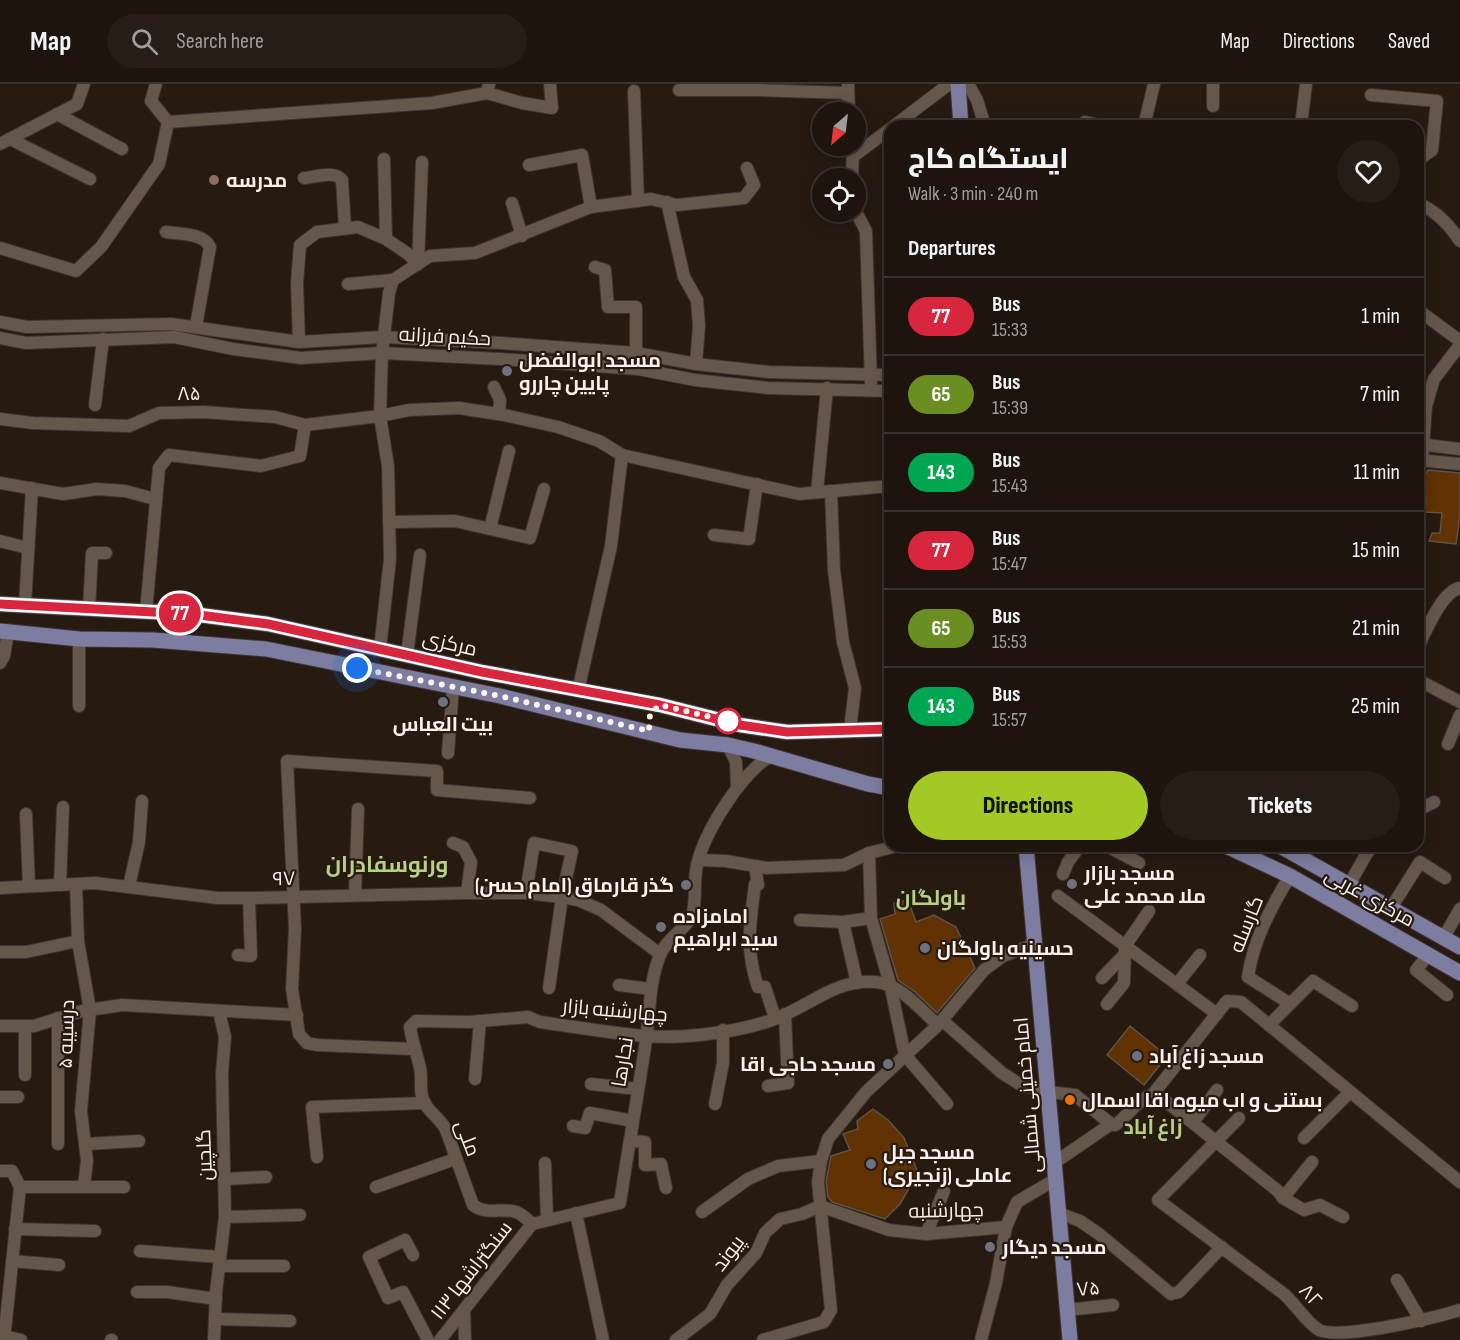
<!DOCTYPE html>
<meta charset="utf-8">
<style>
:root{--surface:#1c140d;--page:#251d16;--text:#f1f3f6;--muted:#a09e9d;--line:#3a332e;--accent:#a3c927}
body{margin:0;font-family:"Sofia Sans Condensed",Cairo,sans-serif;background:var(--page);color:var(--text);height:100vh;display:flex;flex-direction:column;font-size:22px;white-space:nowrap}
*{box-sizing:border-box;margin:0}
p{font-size:20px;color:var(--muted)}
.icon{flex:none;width:33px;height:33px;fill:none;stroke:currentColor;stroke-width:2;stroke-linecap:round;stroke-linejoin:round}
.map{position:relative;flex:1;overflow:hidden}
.side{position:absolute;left:884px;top:36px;width:540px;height:732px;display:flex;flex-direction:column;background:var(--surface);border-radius:18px;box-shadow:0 3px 15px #0003,0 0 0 2px var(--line)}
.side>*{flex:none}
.badge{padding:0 12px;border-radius:20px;font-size:21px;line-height:39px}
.needle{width:39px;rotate:208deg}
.controls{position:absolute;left:812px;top:18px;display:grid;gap:12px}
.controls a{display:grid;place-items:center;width:54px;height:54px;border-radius:50%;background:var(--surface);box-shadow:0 3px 15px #0003,0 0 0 2px var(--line);font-size:30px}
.you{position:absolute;width:30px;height:30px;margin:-15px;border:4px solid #fff;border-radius:50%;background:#1a73e8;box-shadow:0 0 0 9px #1a73e833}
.map>.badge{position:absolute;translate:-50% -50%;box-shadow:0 0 0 3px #fff}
h2{padding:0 24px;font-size:22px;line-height:54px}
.round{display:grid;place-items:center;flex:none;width:63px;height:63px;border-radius:32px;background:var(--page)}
.head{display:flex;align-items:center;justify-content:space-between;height:102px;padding:0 24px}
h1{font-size:28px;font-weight:800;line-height:45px}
.cta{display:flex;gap:12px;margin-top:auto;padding:12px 24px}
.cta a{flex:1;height:69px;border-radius:36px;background:var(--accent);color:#111;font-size:24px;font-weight:800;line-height:69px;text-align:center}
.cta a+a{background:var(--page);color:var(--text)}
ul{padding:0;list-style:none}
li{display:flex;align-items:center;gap:18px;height:78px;padding:0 24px;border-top:2px solid var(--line)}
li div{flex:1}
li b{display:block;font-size:22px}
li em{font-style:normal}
li .badge{min-width:66px;font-weight:700;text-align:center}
header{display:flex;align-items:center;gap:36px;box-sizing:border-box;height:84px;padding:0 30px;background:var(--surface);border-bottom:2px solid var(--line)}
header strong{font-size:28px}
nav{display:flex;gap:33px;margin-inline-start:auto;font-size:21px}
.search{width:420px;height:54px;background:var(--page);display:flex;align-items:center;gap:15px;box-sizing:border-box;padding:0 21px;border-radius:33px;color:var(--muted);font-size:22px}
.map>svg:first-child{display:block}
.building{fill:#603204;stroke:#605247;stroke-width:1.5}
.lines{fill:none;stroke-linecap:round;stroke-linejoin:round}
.minor-casing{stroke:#3e3430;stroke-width:14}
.major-casing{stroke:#3e3430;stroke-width:17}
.minor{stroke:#66574d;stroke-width:12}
.major{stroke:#7c7da0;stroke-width:15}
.line-casing{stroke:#fff;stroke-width:14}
.line{stroke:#d7263d;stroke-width:9}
.walk{stroke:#faf1eb;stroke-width:6;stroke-dasharray:0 10.8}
.education-dot{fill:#8d6e63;stroke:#261a11;stroke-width:2}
.worship-dot{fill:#6b7280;stroke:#261a11;stroke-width:2}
.stop-dot{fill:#fff;stroke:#d7263d;stroke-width:3}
.food-dot{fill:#e8710a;stroke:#261a11;stroke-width:2}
.labels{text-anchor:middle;stroke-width:4.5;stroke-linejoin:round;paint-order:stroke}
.poi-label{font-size:20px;font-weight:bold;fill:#faf1eb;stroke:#261a11;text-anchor:start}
.street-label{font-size:20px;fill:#faf1eb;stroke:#261a11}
.neighbourhood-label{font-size:21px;font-weight:bold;fill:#b8cf86;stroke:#261a11}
.quarter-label{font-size:22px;font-weight:bold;fill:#b8cf86;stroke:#261a11}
</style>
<header>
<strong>Map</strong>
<div class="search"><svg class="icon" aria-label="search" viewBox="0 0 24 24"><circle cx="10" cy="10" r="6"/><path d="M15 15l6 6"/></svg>Search here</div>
<nav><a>Map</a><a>Directions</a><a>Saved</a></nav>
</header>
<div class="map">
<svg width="1460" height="1256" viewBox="0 0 1460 1256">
<rect width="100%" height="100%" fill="#261a11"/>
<g class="building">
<polygon points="1428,386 1460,389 1460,431 1456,460 1429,457 1432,449 1440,449 1442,429 1425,428 1426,412 1420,410 1418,401"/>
<polygon points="908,816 916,838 934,831 956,843 975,884 937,929 915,908 898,896 880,835 895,830 894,819"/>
<polygon points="1130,942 1167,972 1144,1001 1107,971"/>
<polygon points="873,1025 888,1036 904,1054 918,1089 900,1120 885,1135 832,1118 828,1113 826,1098 831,1072 850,1066 843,1050 858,1045 857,1037"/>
</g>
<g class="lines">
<defs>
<g id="minor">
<polyline points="848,0 849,28"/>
<polyline points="968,0 977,16 985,42"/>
<polyline points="1213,0 1213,22"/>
<polyline points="679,6 758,6 848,9"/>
<polyline points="634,7 638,117"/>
<polyline points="487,9 522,19 552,24 550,0"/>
<polyline points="1371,11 1437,17 1432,66 1418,76"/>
<polyline points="57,30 122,65"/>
<polyline points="168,38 432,19 487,9 489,0"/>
<polyline points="894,42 949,0"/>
<polyline points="1082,42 1085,38 1103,42"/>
<polyline points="1144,42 1154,0"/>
<polyline points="1301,42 1306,0"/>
<polyline points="10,55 90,95"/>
<polyline points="0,60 77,20 84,0"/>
<polyline points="855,71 890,45"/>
<polyline points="384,75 386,155"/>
<polyline points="529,81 582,71 591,123"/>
<path d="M304 94C316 93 334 86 342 96L345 144"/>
<polyline points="852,94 853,62"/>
<polyline points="667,118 684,193 697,216 699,242 696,280"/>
<polyline points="512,119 522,152"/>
<path d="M1418 119C1436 127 1449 140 1460 157"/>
<polyline points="855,126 866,147 871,299"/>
<path d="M166 148C180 150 204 149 210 163L196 242"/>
<polyline points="0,164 76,187 101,163 159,80 168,38 151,17 156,0"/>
<polyline points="418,180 422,78"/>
<polyline points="595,183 605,186 608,223 636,223 636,269"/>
<polyline points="348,200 393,196"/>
<polyline points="1418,226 1460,257"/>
<polyline points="0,238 27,243 171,240 299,258 383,253 501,259 636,269 696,280 769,288 890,291"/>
<polyline points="0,254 26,259 174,253 233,265 301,274 382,269 500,275 638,285 695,296 768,304 890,307"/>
<polyline points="299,258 297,199 300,161 317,148 358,143 386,155 408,170 418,180"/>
<polyline points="494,303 500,316 499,330"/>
<polyline points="95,321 103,255"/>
<polyline points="0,335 33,339 129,342 159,329 203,328 275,333 305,341 380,332 409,326 459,324 504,331 558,343 599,357 622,371 799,410 890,402"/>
<polyline points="1418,360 1460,365"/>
<polyline points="1418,376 1460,380"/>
<polyline points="1422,377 1426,322 1434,295 1460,261"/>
<polyline points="0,399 63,410 97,405 125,407 155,415"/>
<polyline points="831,407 834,486 843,558 855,604 850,646"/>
<polyline points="817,408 827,304"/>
<polyline points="389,438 455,437 530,454 544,405"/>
<polyline points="490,445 509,367"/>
<polyline points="714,451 749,455 757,400"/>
<polyline points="0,457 28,464"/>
<polyline points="25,521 32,404"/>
<polyline points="89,526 92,469 106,469"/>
<polyline points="146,528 159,384 169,371 261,382 300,372 305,341"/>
<polyline points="79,555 79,622"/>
<path d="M1418 563C1426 547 1442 507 1460 504"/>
<polyline points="380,565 390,475 388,382 380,332 382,269 389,209 393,196 430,172 475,169 591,123 651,115 677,121 744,114 754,101 747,84"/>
<polyline points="407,571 420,471"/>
<polyline points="0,579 4,572 8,548"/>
<polyline points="1418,596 1460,618"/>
<polyline points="578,607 611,462 622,371"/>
<polyline points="1448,660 1460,631"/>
<polyline points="728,661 736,678 737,703"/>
<polyline points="448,669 453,603"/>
<polyline points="1418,726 1434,718"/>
<polyline points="26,730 29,802"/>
<polyline points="453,759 463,763 471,778 467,809"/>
<polyline points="1107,762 1139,779"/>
<polyline points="869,769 871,834 890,900 905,971 947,1020"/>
<polyline points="1302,773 1308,762"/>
<polyline points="699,776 726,777 767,784 844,781 869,769 897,762"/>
<path d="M755 782 758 801 755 800C750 840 745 865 758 903H765L775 934"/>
<polyline points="1063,790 1068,778 1080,762"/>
<polyline points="1350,799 1371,762"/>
<polyline points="76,800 78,857 90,926 81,1027 87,1077 84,1102"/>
<polyline points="60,801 63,723"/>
<polyline points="129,802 139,758 142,717"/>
<polyline points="0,804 95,799 218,814 249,814 467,809 526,809 562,813 578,816 601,826 660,870"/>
<polyline points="526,809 534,759 572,767 562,813 549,904"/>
<polyline points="355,811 358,725"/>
<polyline points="1058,812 1217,930"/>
<polyline points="1391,824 1420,778 1445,794"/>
<polyline points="800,836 843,838 871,834"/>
<polyline points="843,838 857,899"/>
<polyline points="1444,853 1460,825"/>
<polyline points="0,868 26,868 78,857"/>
<polyline points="1429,870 1416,886 1447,911"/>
<polyline points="238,871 251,872 249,814"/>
<polyline points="1102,894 1124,871"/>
<polyline points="1177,900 1200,871"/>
<polyline points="619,901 651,905"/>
<path d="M1289 919 1248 893C1253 857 1271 823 1290 792"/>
<polyline points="1107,920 1124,899 1125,862 1149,827"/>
<path d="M943 937 1002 989 1021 1001 1048 1008 1075 1011 1111 1040 1115 1041C1128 1033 1142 1008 1158 1011L1278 1107 1283 1114 1312 1078"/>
<polyline points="1269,941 1313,897 1352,922"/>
<polyline points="0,942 34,942 82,927 122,921 297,931"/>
<polyline points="413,965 317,961 307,959 299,950 292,905 295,845 287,677 437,687 437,706 530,714"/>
<polyline points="25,991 25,942"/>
<polyline points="475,995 480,937"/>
<polyline points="591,1000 638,1005"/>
<polyline points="768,1002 788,999 785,930"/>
<polyline points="1153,1010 1227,917 1241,918 1460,1098"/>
<polyline points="0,1013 18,1013"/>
<polyline points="715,1020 723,979 723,946"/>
<path d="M1239 1034 1158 1116 1284 1210C1296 1221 1307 1239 1319 1246 1341 1256 1434 1234 1460 1226"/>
<polyline points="1193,1038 1217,1006"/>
<polyline points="573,1042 585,1044 590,1029 633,1037"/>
<polyline points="1304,1054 1350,1008"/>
<polyline points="630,1057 645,1058 645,1081 661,1080 666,1104"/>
<polyline points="58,1060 58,934"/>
<polyline points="85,1060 139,1057"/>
<polyline points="317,1073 312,1023 425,1019"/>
<polyline points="545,1079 547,1136"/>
<polyline points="1054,1079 1111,1040"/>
<polyline points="0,1087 12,1087 20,1103 4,1256"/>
<polyline points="224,1095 266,1093"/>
<polyline points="20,1103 124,1103"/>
<polyline points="376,1103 455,1075"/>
<polyline points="1283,1114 1304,1126 1320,1121 1343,1133"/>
<polyline points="702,1128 748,1095 778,1082 821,1077"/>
<polyline points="576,1129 603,1256"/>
<polyline points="1059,1129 1080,1137 1099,1150 1171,1210 1179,1208 1222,1163"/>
<polyline points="225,1133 300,1131"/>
<path d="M532 1140C527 1135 522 1130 516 1128 501 1123 487 1132 473 1121L446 1046C441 1035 431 1030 425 1020 418 1009 423 996 420 984 417 970 412 957 410 943L416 937 469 938 528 933 540 938C575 943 610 949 644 952 681 955 731 949 766 938 805 927 833 894 876 898 900 900 921 926 938 941"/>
<path d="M532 1140 620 1119C628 1065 638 1011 646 956 650 928 649 898 660 871 667 853 689 844 693 828 696 815 694 801 696 787 701 752 741 689 772 671"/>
<polyline points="15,1145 95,1147"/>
<polyline points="926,1150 944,1107"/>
<polyline points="140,1167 220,1173"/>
<polyline points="413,1171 405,1156 369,1173 388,1214 403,1208 428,1256"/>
<polyline points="12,1177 59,1181"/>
<polyline points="219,1182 284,1182"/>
<polyline points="1397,1196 1421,1237"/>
<polyline points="137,1208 167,1208 216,1215"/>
<polyline points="1067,1226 1113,1221"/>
<polyline points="464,1227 465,1256"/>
<polyline points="215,1235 290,1237"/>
<polyline points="0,1251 21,1256"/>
<polyline points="111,1256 112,1256"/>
<polyline points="214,1256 216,1208 225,1133 222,989 225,953 219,927"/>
<polyline points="440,1256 532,1140"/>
<polyline points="676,1256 710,1230 727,1201 756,1169 765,1149 780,1135 802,1130 820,1122 889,1146 926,1150 1006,1143"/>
<polyline points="763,1256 824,1238 831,1226 818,1098 821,1077 828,1055 866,1008 938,941 984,886 1003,872 1035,860"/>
<polyline points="981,1256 996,1199 1006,1143 1017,1118 1056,1095"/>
</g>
<g id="major">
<polyline points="958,0 961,42"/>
<polyline points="0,520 192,530 268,540 482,588 660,621 740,641 787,648 890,645"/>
<polyline points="0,547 79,555 153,556 266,565 500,612 680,656 728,661 754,667 868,700 890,704"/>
<polyline points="1026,762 1070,1256"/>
<polyline points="1226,762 1290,792 1460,889"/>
<polyline points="1280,762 1460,863"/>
</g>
</defs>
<use href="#minor" class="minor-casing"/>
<use href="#major" class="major-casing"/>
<use href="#minor" class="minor"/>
<use href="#major" class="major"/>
</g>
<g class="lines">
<defs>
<polyline id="line" points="0,520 192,530 268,540 482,588 660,621 740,641 787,648 890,645"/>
</defs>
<use href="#line" class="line-casing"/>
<use href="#line" class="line"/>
<polyline class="walk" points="357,584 500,612 649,647 650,630 660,621 728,637"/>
</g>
<circle class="education-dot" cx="214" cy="96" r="6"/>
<g class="worship-dot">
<circle cx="507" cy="287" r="6"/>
<circle cx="443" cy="618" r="6"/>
<circle cx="1072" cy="800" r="6"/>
<circle cx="686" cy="801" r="6"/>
<circle cx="661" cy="843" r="6"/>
<circle cx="925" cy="864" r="6"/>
<circle cx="1137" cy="972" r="6"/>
<circle cx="888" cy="980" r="6"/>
<circle cx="871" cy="1080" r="6"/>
<circle cx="990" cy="1163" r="6"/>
</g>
<circle class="stop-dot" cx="728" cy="637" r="12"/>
<circle class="food-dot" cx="1070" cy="1016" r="6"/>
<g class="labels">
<g class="poi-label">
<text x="226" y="103">مدرسه</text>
<text x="519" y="283">مسجد ابوالفضل<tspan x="519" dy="23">پایین چاررو</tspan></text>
<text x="443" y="647" text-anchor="middle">بیت العباس</text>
<text x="1084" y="796">مسجد بازار<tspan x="1084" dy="23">ملا محمد علی</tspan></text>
<text x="674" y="808" text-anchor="end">(گذر قارماق (امام حسن</text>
<text x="673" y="839">امامزاده<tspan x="673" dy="23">سید ابراهیم</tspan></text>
<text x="937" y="871">حسینیه باولگان</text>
<text x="1149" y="979">مسجد زاغ آباد</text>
<text x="876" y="987" text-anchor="end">مسجد حاجی اقا</text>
<text x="1082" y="1023">بستنی و اب میوه اقا اسمال</text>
<text x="883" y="1075">مسجد جبل<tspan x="883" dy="23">عاملی (زنجیری)</tspan></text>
<text x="1002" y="1170">مسجد دیگار</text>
</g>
<g class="street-label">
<text transform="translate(445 252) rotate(3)" y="7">حکیم فرزانه</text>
<text x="189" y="316">۸۵</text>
<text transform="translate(450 559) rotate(13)" y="7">مرکزی</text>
<text transform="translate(284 794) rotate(-1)" y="7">۹۷</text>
<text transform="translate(1370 813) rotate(29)" y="7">مرکزی غربی</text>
<text transform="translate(1246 840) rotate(-68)" y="7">گارسله</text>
<text transform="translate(615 926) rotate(5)" y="7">چهارشنبه بازار</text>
<text transform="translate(66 950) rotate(-88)" y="7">درسیبه ۵</text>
<text transform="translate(622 978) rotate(-81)" y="7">نجارها</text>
<text transform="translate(1027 1011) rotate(-95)" y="7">امام خمینی شمالی</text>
<text transform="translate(468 1054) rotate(69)" y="7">ملی</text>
<text transform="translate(204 1071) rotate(-92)" y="7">گلچین</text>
<text transform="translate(946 1126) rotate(-1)" y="7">چهارشنبه</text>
<text transform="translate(728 1169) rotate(-53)" y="7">پیوند</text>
<text transform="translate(471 1186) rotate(-52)" y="7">سنگتراشها ۱۱۳</text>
<text transform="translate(1088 1204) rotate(-5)" y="7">۷۵</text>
<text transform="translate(1311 1211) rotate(47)" y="7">۸۲</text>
</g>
<g class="neighbourhood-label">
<text x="931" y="821">باولگان</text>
<text x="1153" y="1050">زاغ آباد</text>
</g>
<g class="quarter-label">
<text x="387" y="788">ورنوسفادران</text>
</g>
</g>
</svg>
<div class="controls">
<a><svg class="needle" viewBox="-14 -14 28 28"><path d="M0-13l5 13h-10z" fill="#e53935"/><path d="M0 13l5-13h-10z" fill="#a09e9d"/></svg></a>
<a><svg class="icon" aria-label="locate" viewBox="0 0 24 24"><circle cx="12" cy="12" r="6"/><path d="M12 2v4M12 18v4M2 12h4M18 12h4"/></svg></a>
</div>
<div class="you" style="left:357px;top:584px"></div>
<b class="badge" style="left:180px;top:529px;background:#d7263d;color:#fff">77</b>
<section class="side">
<div class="head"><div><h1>ایستگاه کاج</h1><p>Walk · 3 min · 240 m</p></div><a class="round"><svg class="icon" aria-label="heart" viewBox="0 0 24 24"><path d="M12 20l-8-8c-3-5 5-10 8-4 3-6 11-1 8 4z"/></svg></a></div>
<h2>Departures</h2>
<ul>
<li><span class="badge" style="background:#d7263d;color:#fff">77</span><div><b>Bus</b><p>15:33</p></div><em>1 min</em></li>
<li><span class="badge" style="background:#6b8e23;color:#fff">65</span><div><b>Bus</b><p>15:39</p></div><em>7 min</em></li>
<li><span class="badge" style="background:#00a651;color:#fff">143</span><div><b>Bus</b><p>15:43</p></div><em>11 min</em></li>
<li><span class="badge" style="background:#d7263d;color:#fff">77</span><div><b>Bus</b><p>15:47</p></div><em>15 min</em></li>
<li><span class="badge" style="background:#6b8e23;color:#fff">65</span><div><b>Bus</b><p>15:53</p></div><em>21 min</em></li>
<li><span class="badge" style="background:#00a651;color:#fff">143</span><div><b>Bus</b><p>15:57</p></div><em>25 min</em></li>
</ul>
<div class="cta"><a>Directions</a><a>Tickets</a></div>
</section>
</div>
